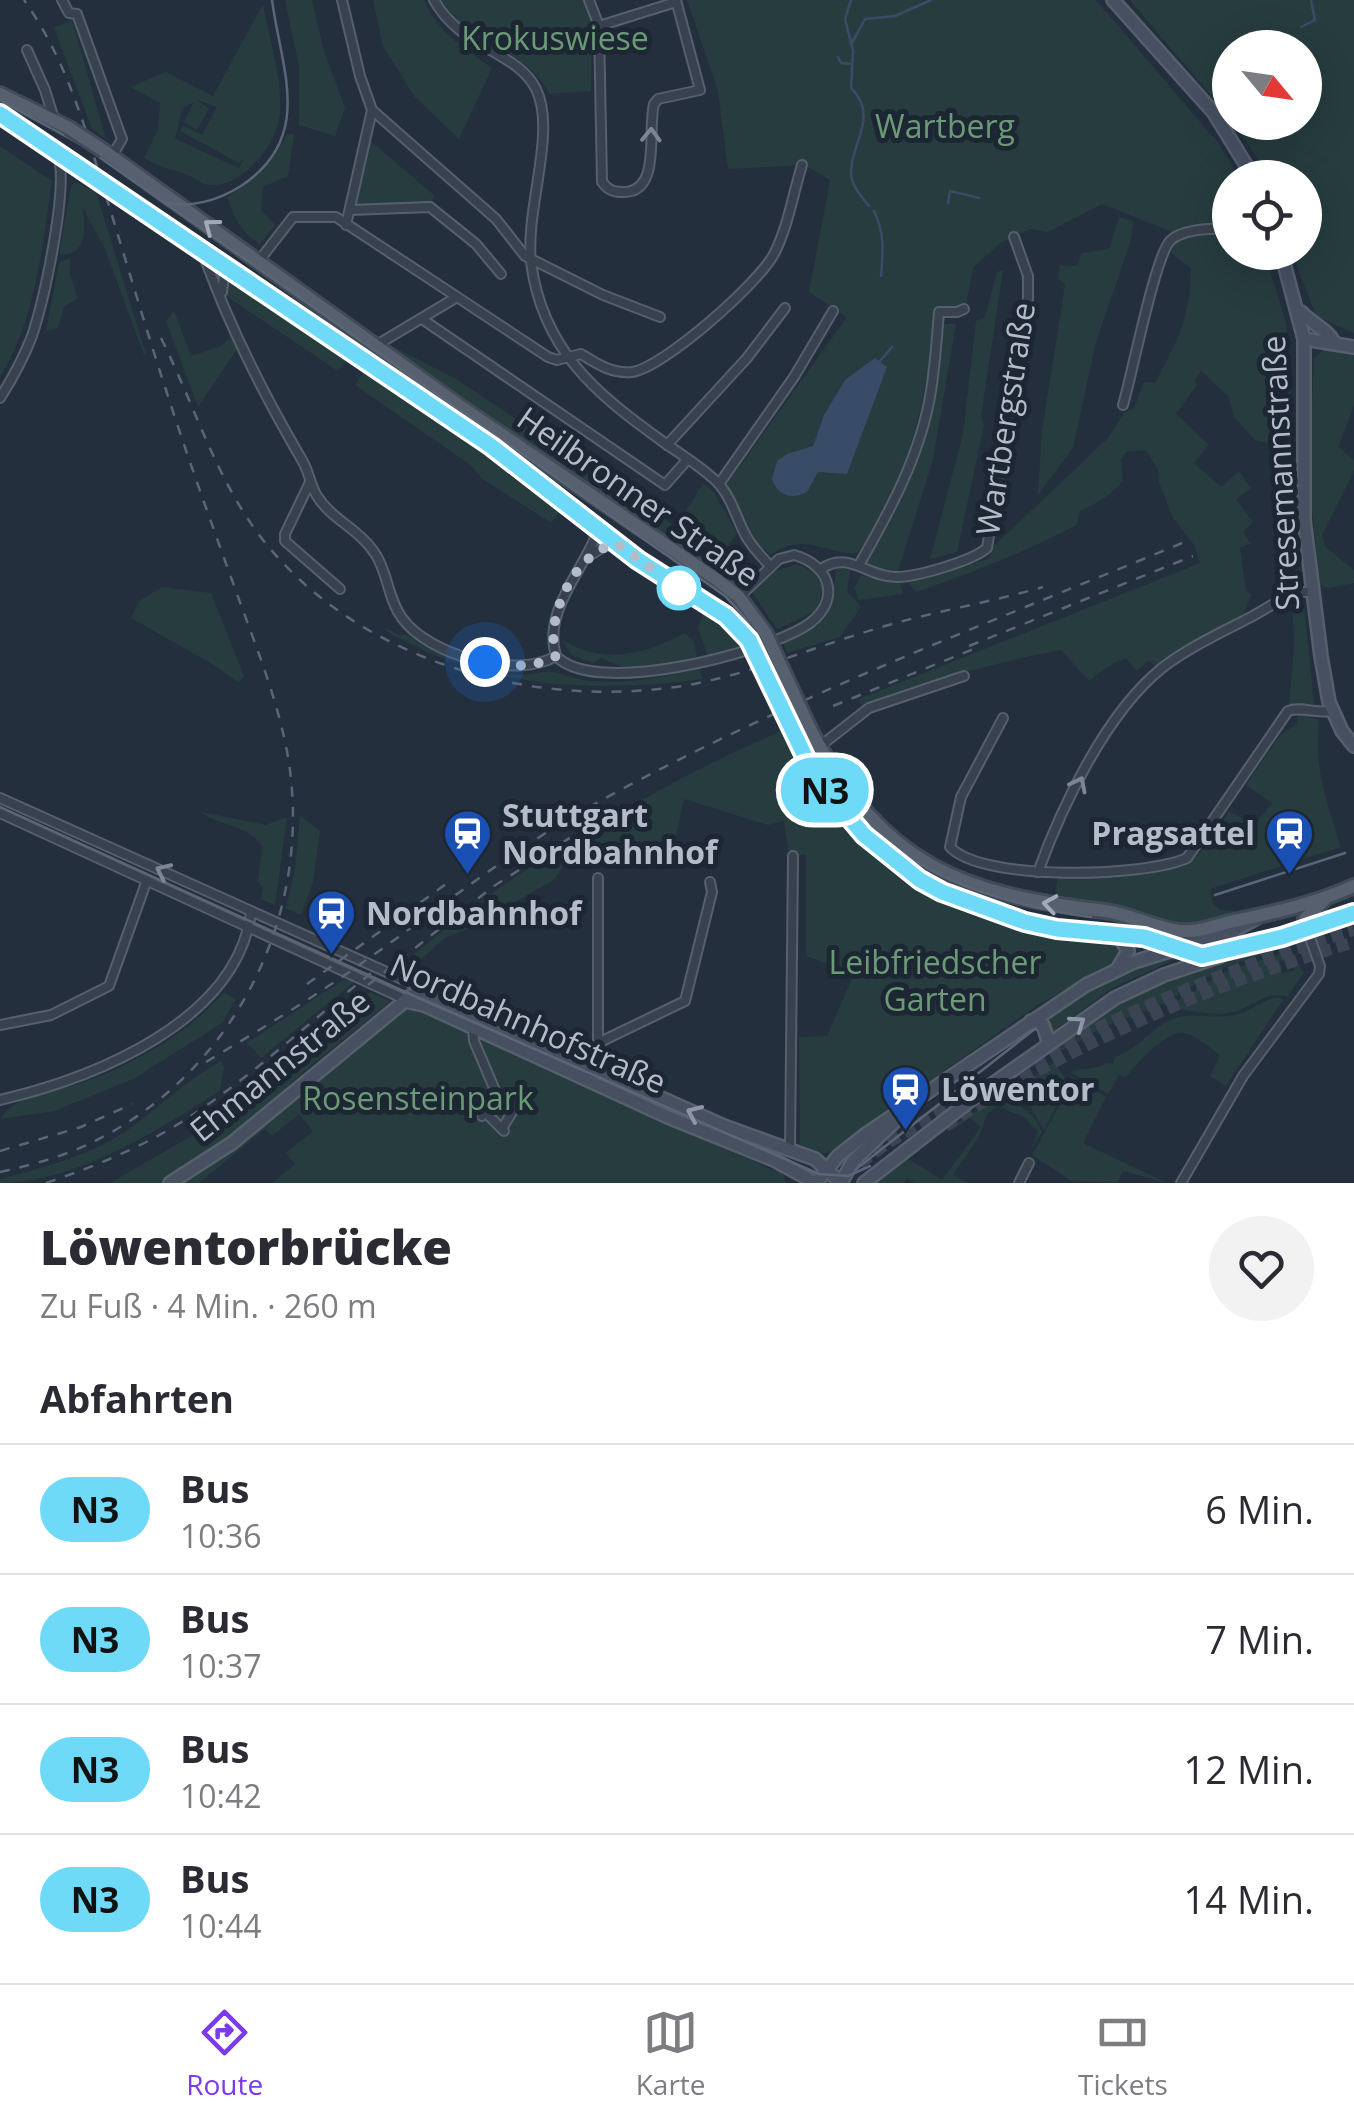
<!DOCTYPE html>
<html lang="de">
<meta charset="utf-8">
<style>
:root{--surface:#fff;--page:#f2f2f3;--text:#2b2b33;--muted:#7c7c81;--line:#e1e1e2;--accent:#7c3aed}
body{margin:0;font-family:"Open Sans",sans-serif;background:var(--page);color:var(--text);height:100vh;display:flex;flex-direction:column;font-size:38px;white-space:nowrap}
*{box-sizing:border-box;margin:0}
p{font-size:32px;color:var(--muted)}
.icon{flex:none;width:55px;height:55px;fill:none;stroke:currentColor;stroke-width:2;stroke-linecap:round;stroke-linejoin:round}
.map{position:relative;height:1183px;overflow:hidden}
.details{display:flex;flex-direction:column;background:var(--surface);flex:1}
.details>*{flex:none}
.badge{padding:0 20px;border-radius:32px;font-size:35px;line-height:65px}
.needle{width:65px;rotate:119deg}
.buttons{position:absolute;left:1212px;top:30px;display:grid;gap:20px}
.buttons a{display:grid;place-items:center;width:110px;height:110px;border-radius:50%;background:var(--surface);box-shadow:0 10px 40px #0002;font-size:50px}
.you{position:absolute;width:50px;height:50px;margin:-25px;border:8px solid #fff;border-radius:50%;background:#1a73e8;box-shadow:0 0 0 15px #1a73e833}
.map>.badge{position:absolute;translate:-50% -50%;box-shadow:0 0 0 5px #fff}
h2{padding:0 40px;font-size:38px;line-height:90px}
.round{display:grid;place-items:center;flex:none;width:105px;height:105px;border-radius:52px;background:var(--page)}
.head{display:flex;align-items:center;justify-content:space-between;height:170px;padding:0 40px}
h1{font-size:48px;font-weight:800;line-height:75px}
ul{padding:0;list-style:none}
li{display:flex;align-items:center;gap:30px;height:130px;padding:0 40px;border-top:2px solid var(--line)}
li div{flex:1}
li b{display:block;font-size:38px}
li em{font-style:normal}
li .badge{min-width:110px;font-weight:700;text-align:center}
.tab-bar{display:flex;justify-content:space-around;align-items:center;height:140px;border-top:2px solid var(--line);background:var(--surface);font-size:28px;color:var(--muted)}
.tab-bar a{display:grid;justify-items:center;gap:5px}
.tab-bar .active{color:var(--accent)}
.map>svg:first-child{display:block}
.green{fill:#263c3f;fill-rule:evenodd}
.water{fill:#394c67}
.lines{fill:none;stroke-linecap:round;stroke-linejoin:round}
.stream{stroke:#394c67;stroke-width:2.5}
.primary-tunnel{stroke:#3a4453;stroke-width:12;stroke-dasharray:12 6;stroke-linecap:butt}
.street-casing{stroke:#565f6c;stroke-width:12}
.secondary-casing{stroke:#565f6c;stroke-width:16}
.primary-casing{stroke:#414a57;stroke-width:18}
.street{stroke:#38414e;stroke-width:8}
.secondary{stroke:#465061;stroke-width:11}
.primary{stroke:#56606e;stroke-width:12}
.tram{stroke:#5a6575;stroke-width:2.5}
.rail{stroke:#5a6575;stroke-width:2.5;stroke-dasharray:10 10;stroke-linecap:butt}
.primary-bridge-casing{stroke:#414a57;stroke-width:18;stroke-linecap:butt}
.primary-bridge{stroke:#56606e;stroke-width:12}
.oneway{stroke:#7c8592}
.oneway2{stroke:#a1aab7}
.oneway3{stroke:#8e96a5}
.line-casing{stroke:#fff;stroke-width:22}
.line{stroke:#6fdaf8;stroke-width:15}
.walk{stroke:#b4bcc9;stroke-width:10;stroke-dasharray:0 18}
.stop-dot{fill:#fff;stroke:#6fdaf8;stroke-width:5}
.labels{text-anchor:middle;stroke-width:10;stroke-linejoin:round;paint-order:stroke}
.park-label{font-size:32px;fill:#6b9a76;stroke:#1d2633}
.street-label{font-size:32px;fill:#b4bcc9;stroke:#1d2633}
.poi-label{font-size:32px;font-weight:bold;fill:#b4bcc9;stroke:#1d2633;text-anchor:start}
</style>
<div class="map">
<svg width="1354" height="1183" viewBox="0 0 1354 1183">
<rect width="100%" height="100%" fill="#242f3e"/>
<g class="green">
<polygon points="285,0 312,0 324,51 345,108 335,136 299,125 299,66"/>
<path d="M373 0H424C437 32 465 49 492 68L459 139 414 96 383 46Z"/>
<path d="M441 0H585L592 26 591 91 549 94C532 60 504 54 475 34 461 25 451 13 441 0Z"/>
<path d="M687 0H1095L1108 14 1220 145 1238 177 1230 178V252L1265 253 1286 323 1291 390 1290 448 1255 440 1234 417 1229 397 1201 371 1194 381 1197 385 1176 414 1209 445 1194 463 1221 487 1239 471 1251 488 1236 499 1253 522 1243 532 1251 544 1240 547 1246 591 1252 594 1241 617 1155 666 1149 660 1137 671 1126 658 1112 664 1089 681 1061 650C992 663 928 681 862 707L859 699 1200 563 1195 546 1173 518 1159 482 1158 470 1146 450 1126 452 1121 459 1123 481C1111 495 1096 504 1080 511L1077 525C1025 552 972 573 916 592L908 583 900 585 903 594 859 600 854 588 861 575C910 591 943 573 990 558L993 547 1108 438 1124 413 1134 408 1144 382 1155 383C1178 340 1190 318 1191 269L1171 253 1175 241 1183 236 1219 232 1177 234 1102 204 1048 232 1031 229 1000 243 973 268 966 305 938 308C928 379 917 445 885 511 877 526 870 547 854 554 818 550 803 533 770 555L753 537 727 484 847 317 809 292 830 180 804 165 728 169 718 91Z"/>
<polygon points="1130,0 1354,0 1354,333 1316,316 1292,253 1305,252 1305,178 1267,177 1262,164 1233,123 1305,122 1305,48 1230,48 1230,118"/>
<path d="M263 4C269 38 282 77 280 113 278 144 242 188 209 185 200 184 196 178 188 175 172 169 159 167 144 158L158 130 160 103 130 87 166 72 213 96ZM197 100 217 107 202 135 183 125 180 131 239 163 244 158 239 168 175 139 182 109 194 102 184 122 197 130 209 109Z"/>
<polygon points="72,20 106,139 92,129 54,28"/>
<path d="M287 134H294L288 176 263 187 261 210 275 225 260 244C240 232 235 218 227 197 255 180 273 163 287 134Z"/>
<polygon points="369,140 435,196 430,203 353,207"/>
<path d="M0 146 52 181C42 247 36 319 0 377Z"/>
<path d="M75 182 96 192 146 354 144 355 105 249 83 208C85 226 88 258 59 254L71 186Z"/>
<polygon points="1119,217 1134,222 1130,243 1096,342 1073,448 1038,495 1042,431 1065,285 1058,279 1060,265 1076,266 1082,253 1109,249"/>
<polygon points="70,258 70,275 78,298 64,307 58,328 46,331 59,263"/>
<polygon points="1003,270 981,416 984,425 957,552 930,559 963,434 976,321 985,317 997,272"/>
<polygon points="236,277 350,354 338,371 226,296 225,279"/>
<polygon points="174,311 191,356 219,347 232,337 237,349 198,407 166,321"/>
<path d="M943 324H956L933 460 898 571 876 569 866 562C916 491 932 408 943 324Z"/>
<polygon points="386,343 456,379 676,527 703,483 713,491 737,533 711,570 382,347"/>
<polygon points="1325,348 1354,352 1354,406 1338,447 1354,460 1354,471 1322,535 1325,547 1354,570 1354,583 1330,588 1320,585 1309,480 1314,359"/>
<polygon points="368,366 516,468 564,507 551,523 483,479 469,464 355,385"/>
<polygon points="797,564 820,575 823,590 816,611 777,629 752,592 767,574"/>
<path d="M836 567 850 570 847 591 861 607 840 637 787 653 781 640C831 624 831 618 836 567Z"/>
<polygon points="162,587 211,593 244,676 239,683 214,665 131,618 139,601"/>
<polygon points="1303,594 1314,704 1289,706 1294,645 1292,597"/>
<polygon points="705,608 722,619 741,645 708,656 698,629"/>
<path d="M387 628 400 636 406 634C434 657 486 675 522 675 532 675 543 671 553 672 566 675 578 680 591 681 627 684 665 677 700 669L702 679C592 694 484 688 386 631Z"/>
<path d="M685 633 694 641 697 659 660 666 622 667 601 658 593 663 571 655 562 640C604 665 644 655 685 633Z"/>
<path d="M1298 713 1319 720C1314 770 1326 800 1341 847L1210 889 1213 904 1220 910 1236 911 1272 903 1273 905 1203 926 1173 925 1131 911 1054 901 1058 877 1178 868C1203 857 1215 833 1229 811L1255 825 1272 803 1246 785 1281 734 1298 723Z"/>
<path d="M781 731C854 871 962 928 1117 942L1124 953 1117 962 1039 1004 828 1153 818 1154 800 1144 799 1037 827 1036 854 974 806 956V855L789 854 784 821 768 825 684 799 675 840 668 843H600L580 848 566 861 554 880 465 930 446 937 409 970 403 973 395 969C429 943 463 914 498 889 587 827 683 774 781 731Z"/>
<path d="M201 812 266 825 287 817 275 905 261 899 263 888 258 882 262 846C248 824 220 827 201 812Z"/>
<polygon points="300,816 320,831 313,882 301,915 286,908 295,869"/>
<polygon points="1285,944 1284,948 1227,966 1159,1006 1104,1027 1059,1052 1055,1045 1117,1003 1165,980"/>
<path d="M1290 950 1292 958 1280 961 1282 973 1295 970V962L1304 973 1287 997C1264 989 1254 1008 1233 1012 1214 1017 1186 1010 1167 1007L1225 972Z"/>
<path d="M1174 954 1178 958 1112 988 1052 1032 1042 1019C1085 992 1126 970 1174 954Z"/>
<polygon points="345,979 354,982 261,1058 247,1043"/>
<path d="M224 992 236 999 222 1023 135 1078 55 1111 0 1119C15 1095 49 1093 75 1085 94 1079 114 1071 132 1061 166 1044 199 1022 224 992Z"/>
<polygon points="370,992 391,1001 308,1068 216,1150 160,1183 110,1183 210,1125"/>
<path d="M1278 997 1283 1000 1226 1086 1210 1076 1220 1055C1210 1048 1196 1035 1184 1033 1167 1030 1135 1065 1126 1077L1119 1075 1108 1094 1070 1072C1083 1066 1095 1071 1106 1063L1113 1064 1115 1057C1142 1047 1151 1027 1173 1019 1193 1011 1214 1020 1235 1015 1250 1012 1262 1000 1278 997Z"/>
<polygon points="404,1001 773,1170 782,1171 786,1183 272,1183 295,1164 286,1153 313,1131 299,1114 272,1136 265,1129 199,1183 170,1183 195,1170"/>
<path d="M221 1061 224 1068 220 1090C160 1130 74 1183 0 1183V1179C42 1168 89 1156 126 1131 159 1108 186 1080 221 1061Z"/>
<polygon points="1054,1062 1065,1078 1061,1096 1044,1130 1031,1108 1011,1099 1010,1093"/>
<polygon points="1071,1076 1106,1097 1083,1143 1167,1183 1123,1171 1117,1183 1072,1181 1032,1155 1062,1101"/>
<path d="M998 1099C1019 1101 1033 1112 1042 1132L1031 1150 1038 1131 1024 1117 998 1106 987 1114 979 1137 953 1175 969 1183H914L907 1178 904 1183H877L907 1158 942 1180 981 1127 970 1118 951 1131 949 1127Z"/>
</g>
<path class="water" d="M875 358 887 367 847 474 818 472 807 492C791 500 778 496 772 479L777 461 787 454 813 446 824 415 845 380Z"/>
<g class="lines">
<g class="stream">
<path d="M851 0 845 19 853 51 851 88C879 115 852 142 851 171 850 184 861 196 869 206"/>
<polyline points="1301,27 1315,20 1311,0"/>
<polyline points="852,43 865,19 895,16 931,0"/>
<polyline points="838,57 841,63 851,64"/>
<polyline points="948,203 950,191 979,198"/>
<path d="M874 211C885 234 883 251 881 276"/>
<polyline points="880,361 892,347"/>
</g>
<g class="primary-tunnel">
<path d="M1032 1060C1137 1007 1242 964 1354 930"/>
<path d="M945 1126C1072 1043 1209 986 1354 942"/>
<polyline points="845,1174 889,1142 988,1083"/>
</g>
<defs>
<g id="street">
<polyline points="62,0 69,13 77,14 122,139 112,156"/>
<polyline points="342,0 360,76 372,110 346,225"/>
<path d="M434 0C460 48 517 51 536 89 557 131 525 209 531 262 542 349 596 394 662 441 680 454 702 467 717 482 731 496 737 520 746 536 752 547 762 557 770 566"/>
<path d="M589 0 599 26 602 182C608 190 613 192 623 192 662 193 647 129 654 104L658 99 700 90 676 0"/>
<polyline points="599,26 676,2"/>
<polyline points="27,50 45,90 54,119"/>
<polyline points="372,110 496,219 525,256 603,295 660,317"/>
<polyline points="350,210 430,207 476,244 501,274"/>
<path d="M203 253C228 324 264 395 302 460 309 471 310 485 317 496 332 520 361 530 376 555 388 574 388 599 402 618 428 655 517 680 556 656"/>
<path d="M258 262 293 217H336L548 357 557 360 581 354C597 364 612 374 632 372 663 368 759 283 774 254 788 227 793 194 802 165"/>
<polyline points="222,292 224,277 236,272"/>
<polyline points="422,319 665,485 687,460"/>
<polyline points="375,346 457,297"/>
<path d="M0 398C12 379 24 357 32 336 44 300 69 187 58 154"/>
<path d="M1123 405C1132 375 1155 257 1170 241 1182 228 1214 229 1230 228"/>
<polyline points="667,445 747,358 785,308"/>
<polyline points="310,482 285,534 285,541 340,589"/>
<polyline points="719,484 794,377 833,311"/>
<path d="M593 528 595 538C580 574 543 613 556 656 595 697 759 654 804 627 841 605 834 566 794 555L779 559 739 597"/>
<polyline points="589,556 605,546 617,544"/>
<path d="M859 565C890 511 921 454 931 391 935 365 937 338 939 312H957L964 309"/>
<path d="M821 569C849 550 867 577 896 577 917 577 972 561 987 548L1028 298V276L1014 237"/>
<path d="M1003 718 961 797 950 847C983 882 1145 877 1187 858L1288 711C1301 706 1317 714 1332 711"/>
<polyline points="819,747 869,708 964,676"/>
<polyline points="0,798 422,988"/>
<polyline points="0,813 400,997 404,1001"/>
<path d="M1038 872C1062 806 1106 713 1162 668 1188 648 1220 633 1249 618 1269 608 1290 590 1312 592"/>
<polyline points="598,878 598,1043"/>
<polyline points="0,1025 51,1015 109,986 147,880"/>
<polyline points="473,1027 474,1041 497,1095 521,1106"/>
<polyline points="591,1082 588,1066 598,1043 685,1001 712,892 710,882"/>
<path d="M0 1100C94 1078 236 1022 251 913"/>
<polyline points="486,1113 504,1131"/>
<polyline points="482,1116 497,1095"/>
<polyline points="503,1127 517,1104"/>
<polyline points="790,1149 793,856"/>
<polyline points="1019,1183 1029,1163"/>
<polyline points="1181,1183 1243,1076 1319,974 1320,966 1307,929"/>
</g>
<g id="secondary">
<polyline points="1113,0 1214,113 1254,178"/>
<polyline points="1281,252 1304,339 1304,520 1321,656 1329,702 1342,731 1354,746"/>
<path d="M1301 312C1311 323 1328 330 1334 342"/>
<polyline points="1304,339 1354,347"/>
<polyline points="1118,934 1128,951 1118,968"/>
<polyline points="404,1001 424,1005 668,1117 774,1160 816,1183"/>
<polyline points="1031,1021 1043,1025 1049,1044"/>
<polyline points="170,1183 232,1143 412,995 422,991 724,1126 815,1159 841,1183"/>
<polyline points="816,1183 838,1156 866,1134 1086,985 1134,962 1233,931 1257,918"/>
<polyline points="841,1183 853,1161 905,1112"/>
<polyline points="864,1183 984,1090 1115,998 1164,975 1221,956"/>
</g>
<g id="primary">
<polyline points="0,94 69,128"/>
<polyline points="0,114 79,165"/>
<polyline points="104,151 464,409 716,579 739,597 766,634"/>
<polyline points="113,188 516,463 631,556 725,616 749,640"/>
<path d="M811 731C884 865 959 894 1105 911 1131 914 1153 928 1179 931 1197 933 1213 926 1230 922 1272 913 1315 904 1354 886"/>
<path d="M795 739C846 843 943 910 1057 929 1083 933 1109 931 1134 935 1157 938 1177 953 1199 955 1226 958 1329 926 1354 913"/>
<polyline points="1307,929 1305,919 1324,900"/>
</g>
</defs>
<use href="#street" class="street-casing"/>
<use href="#secondary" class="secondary-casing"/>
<use href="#primary" class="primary-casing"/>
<use href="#street" class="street"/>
<use href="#secondary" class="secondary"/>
<use href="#primary" class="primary"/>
<g class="tram">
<path d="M0 100 85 147 725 596C768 638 778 683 804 734 866 856 960 899 1091 917"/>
<path d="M166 203C192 208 219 200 241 186 315 137 281 69 272 0"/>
<polyline points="0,807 423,1000 819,1174 848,1176 870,1166"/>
<polyline points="1215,895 1345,853"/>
<polyline points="855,1170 1036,1028"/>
</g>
<g class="rail">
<path d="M161 338C195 406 216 480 263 540 362 665 542 712 694 684 755 672 815 647 875 629 930 612 988 603 1043 587"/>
<polyline points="969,646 1193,556"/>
<polyline points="833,706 981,646"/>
<polyline points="307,984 453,879"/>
<polyline points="368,985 494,886 620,806"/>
<path d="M206 1062C263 1028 319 994 372 956 442 906 510 852 584 810 776 702 985 625 1187 541"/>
<polyline points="0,1151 81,1127 132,1104"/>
<path d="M0 1172C27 1166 54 1159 80 1148 230 1082 315 918 288 757 279 705 259 654 241 605 215 533 189 462 166 390 143 320 123 250 101 180 82 116 63 55 24 0"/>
<path d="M46 1183C93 1167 138 1149 180 1123 250 1079 310 1021 375 970"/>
</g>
<defs>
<g id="primary-bridge">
<polyline points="69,128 104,151"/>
<polyline points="79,165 113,188"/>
<polyline points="766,634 811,731"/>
<polyline points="749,640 795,739"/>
</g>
</defs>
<use href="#primary-bridge" class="primary-bridge-casing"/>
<use href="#primary-bridge" class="primary-bridge"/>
</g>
<defs><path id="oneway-chevron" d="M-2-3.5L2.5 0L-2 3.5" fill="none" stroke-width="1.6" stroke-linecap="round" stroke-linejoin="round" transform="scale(2.5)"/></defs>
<g class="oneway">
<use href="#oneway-chevron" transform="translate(651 135) rotate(-88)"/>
<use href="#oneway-chevron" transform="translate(1079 784) rotate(-63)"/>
<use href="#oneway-chevron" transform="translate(163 871) rotate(-155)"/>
</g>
<g class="oneway2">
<use href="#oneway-chevron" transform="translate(211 226) rotate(-143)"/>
<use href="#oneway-chevron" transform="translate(1050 904) rotate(-171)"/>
</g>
<g class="oneway3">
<use href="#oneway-chevron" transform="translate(1078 1023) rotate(-35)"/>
<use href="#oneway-chevron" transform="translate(694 1113) rotate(-156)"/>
</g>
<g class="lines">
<defs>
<polyline id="line" points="0,114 491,446 638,560 726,616 749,640 815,777 864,835 920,880 942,892 1025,922 1057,929 1144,937 1202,956 1282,937 1354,913"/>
</defs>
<use href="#line" class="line-casing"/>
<use href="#line" class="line"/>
<path class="walk" d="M485 662C511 666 532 669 556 656 544 618 576 550 617 544L679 588"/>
</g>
<defs>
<symbol id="station-pin" viewBox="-11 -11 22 30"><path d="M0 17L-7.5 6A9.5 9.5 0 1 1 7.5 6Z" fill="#1a4fb4" stroke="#1d2633"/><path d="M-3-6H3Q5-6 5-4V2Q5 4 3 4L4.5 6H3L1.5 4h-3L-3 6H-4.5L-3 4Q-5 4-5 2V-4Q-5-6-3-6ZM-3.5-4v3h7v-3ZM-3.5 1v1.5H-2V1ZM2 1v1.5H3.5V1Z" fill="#fff"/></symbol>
</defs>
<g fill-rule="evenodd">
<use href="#station-pin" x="440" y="806" width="55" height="75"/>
<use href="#station-pin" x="1262" y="806" width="55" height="75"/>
<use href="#station-pin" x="304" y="886" width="55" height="75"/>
<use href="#station-pin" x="878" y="1062" width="55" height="75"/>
</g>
<circle class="stop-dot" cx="679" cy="588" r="20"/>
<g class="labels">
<g class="park-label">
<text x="555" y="50">Krokuswiese</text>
<text x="945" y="138">Wartberg</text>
<text x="935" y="974">Leibfriedscher<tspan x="935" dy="37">Garten</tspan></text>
<text x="418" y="1110">Rosensteinpark</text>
</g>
<g class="street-label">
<text transform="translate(1006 419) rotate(-81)" y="11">Wartbergstraße</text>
<text transform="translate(1281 473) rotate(-93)" y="11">Stresemannstraße</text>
<text transform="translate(638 497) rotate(35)" y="11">Heilbronner Straße</text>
<text transform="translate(528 1024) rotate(24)" y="11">Nordbahnhofstraße</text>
<text transform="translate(280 1066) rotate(-39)" y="11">Ehmannstraße</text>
</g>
<g class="poi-label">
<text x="502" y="827">Stuttgart<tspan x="502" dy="37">Nordbahnhof</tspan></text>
<text x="1255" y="845" text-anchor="end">Pragsattel</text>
<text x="366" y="925">Nordbahnhof</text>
<text x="941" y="1101">Löwentor</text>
</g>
</g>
</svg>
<div class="buttons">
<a><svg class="needle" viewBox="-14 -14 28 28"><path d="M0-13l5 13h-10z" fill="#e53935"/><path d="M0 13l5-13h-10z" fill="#7c7c81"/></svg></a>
<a><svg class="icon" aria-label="locate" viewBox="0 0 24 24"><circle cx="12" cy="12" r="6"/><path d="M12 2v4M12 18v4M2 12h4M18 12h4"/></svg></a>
</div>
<div class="you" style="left:485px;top:662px"></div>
<b class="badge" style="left:825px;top:790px;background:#6fdaf8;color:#111">N3</b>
</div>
<section class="details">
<div class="head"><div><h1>Löwentorbrücke</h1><p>Zu Fuß · 4 Min. · 260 m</p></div><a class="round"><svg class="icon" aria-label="heart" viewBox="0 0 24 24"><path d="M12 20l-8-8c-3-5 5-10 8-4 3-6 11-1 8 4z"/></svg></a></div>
<h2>Abfahrten</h2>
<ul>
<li><span class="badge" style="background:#6fdaf8;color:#111">N3</span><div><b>Bus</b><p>10:36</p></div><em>6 Min.</em></li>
<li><span class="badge" style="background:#6fdaf8;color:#111">N3</span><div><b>Bus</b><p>10:37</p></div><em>7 Min.</em></li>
<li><span class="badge" style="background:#6fdaf8;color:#111">N3</span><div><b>Bus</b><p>10:42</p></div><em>12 Min.</em></li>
<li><span class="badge" style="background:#6fdaf8;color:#111">N3</span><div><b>Bus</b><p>10:44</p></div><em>14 Min.</em></li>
</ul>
</section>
<nav class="tab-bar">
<a class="active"><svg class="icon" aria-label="directions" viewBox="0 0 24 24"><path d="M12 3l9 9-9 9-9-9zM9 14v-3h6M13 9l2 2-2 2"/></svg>Route</a>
<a><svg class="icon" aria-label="map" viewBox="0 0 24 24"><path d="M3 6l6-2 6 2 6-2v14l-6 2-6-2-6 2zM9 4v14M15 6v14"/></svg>Karte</a>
<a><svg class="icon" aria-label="tickets" viewBox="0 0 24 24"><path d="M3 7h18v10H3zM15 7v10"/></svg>Tickets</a>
</nav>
